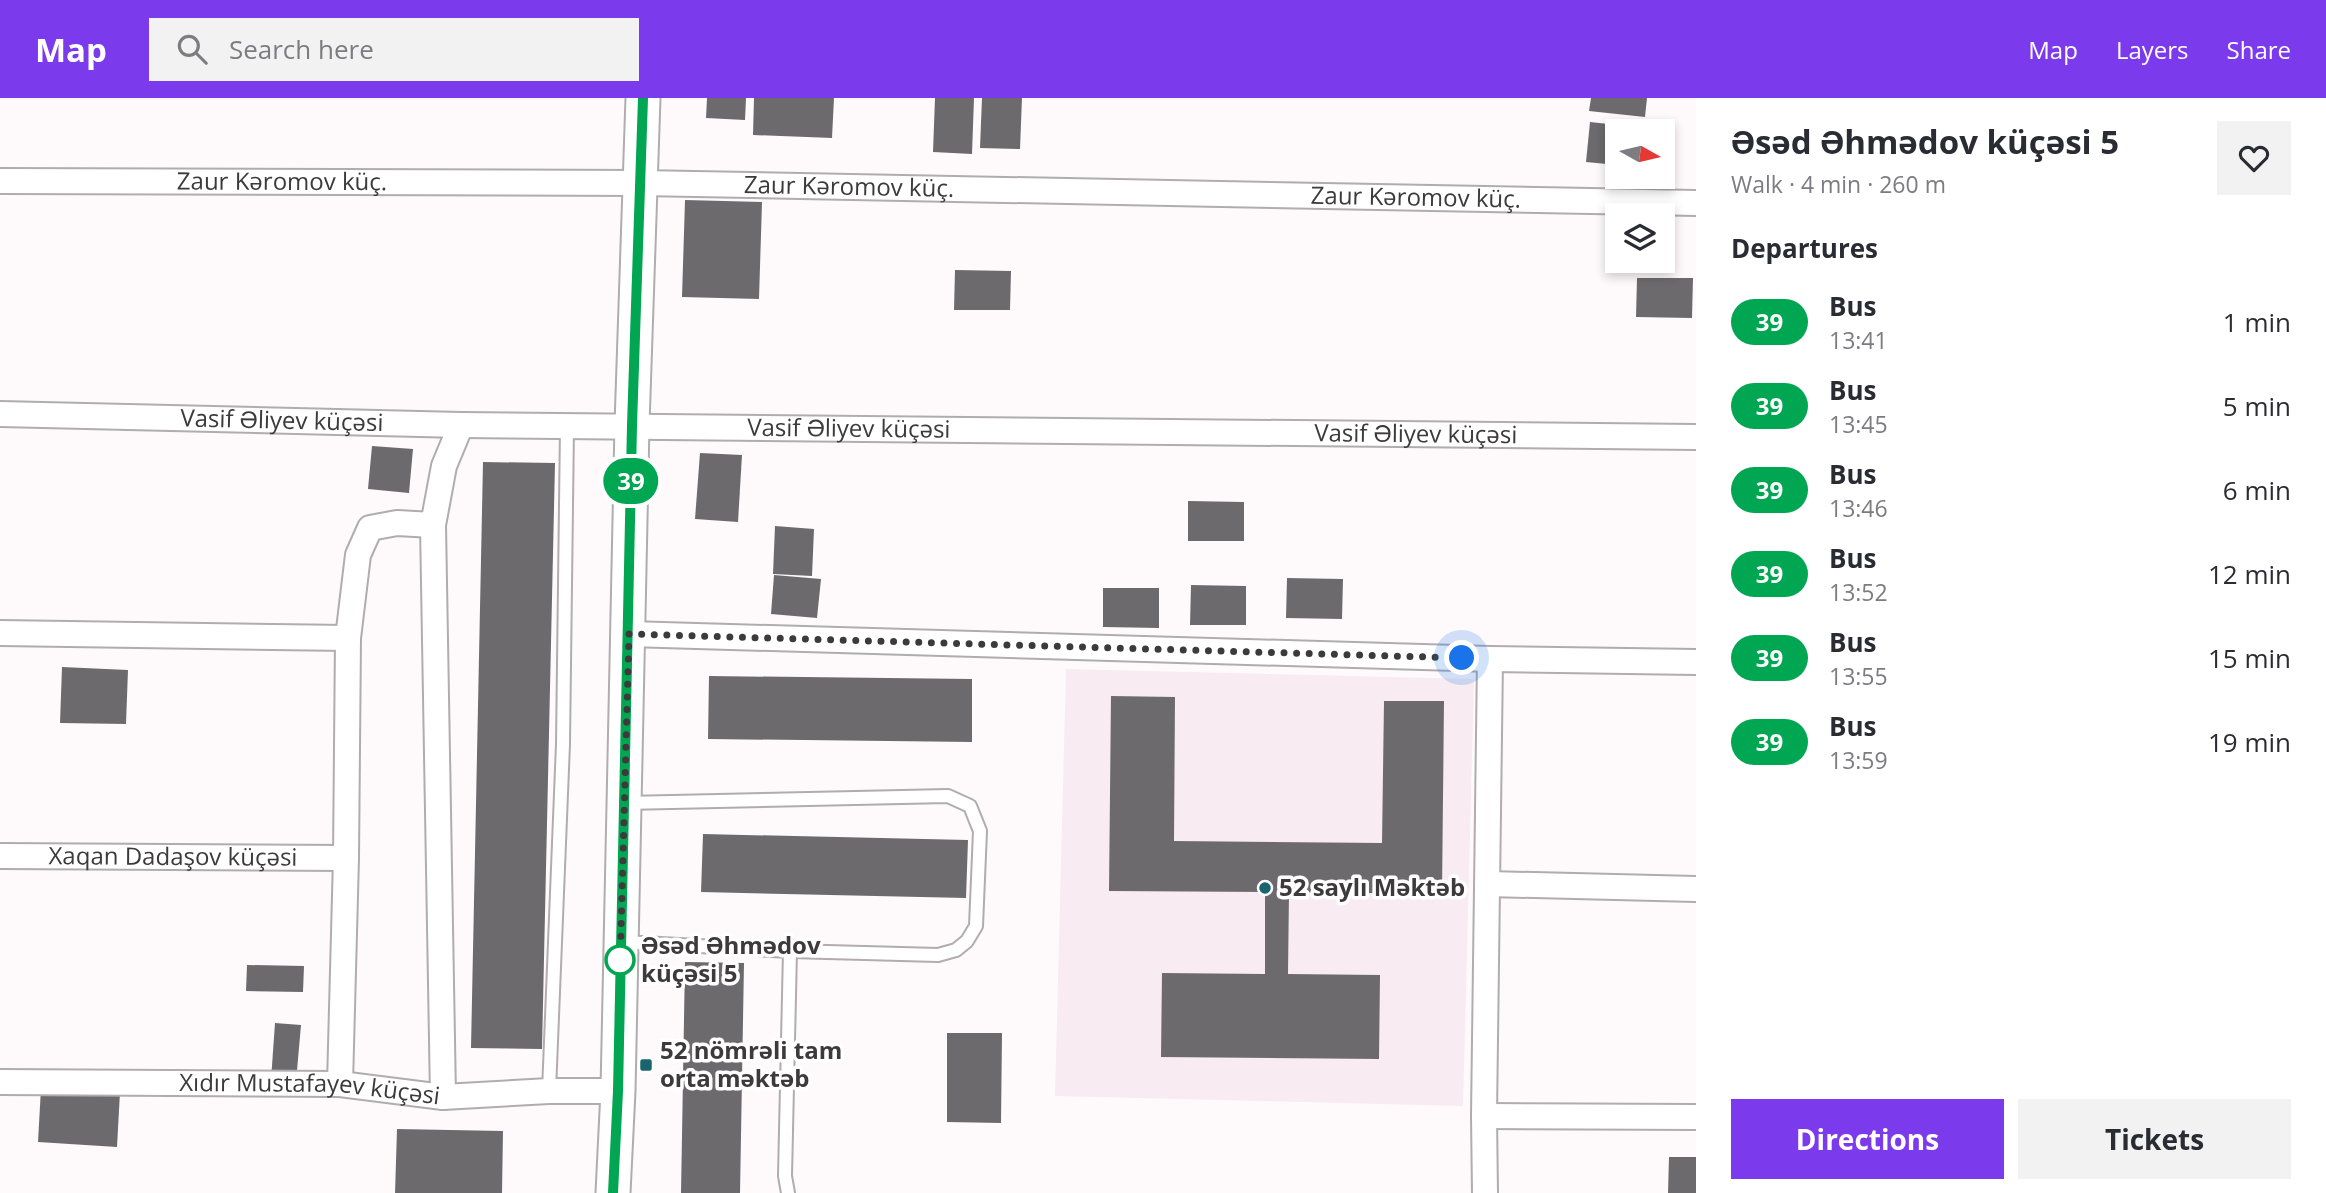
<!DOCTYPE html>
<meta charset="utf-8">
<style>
:root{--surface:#fff;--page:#f2f2f3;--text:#2b2b33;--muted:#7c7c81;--accent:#7c3aed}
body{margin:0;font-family:"Open Sans",sans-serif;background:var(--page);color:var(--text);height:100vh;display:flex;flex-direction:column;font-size:26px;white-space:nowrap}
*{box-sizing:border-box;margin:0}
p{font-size:23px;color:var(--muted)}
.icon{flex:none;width:38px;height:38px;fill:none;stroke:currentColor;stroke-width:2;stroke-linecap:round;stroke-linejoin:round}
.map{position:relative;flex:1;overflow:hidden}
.sheet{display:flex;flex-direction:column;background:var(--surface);width:630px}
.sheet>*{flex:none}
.badge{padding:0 14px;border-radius:23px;font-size:24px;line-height:46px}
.needle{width:46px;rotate:98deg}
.tools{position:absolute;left:1605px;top:21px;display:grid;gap:14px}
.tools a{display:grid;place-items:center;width:70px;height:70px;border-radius:0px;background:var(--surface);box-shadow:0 4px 10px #0003;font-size:35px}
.you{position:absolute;width:35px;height:35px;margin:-18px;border:5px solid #fff;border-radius:50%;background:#1a73e8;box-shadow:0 0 0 10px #1a73e833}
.map>.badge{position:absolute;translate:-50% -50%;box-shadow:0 0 0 4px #fff}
h2{padding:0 35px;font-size:26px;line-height:63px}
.round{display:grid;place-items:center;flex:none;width:74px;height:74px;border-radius:0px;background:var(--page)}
.head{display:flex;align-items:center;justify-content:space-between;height:119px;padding:0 35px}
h1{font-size:33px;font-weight:700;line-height:52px}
.primary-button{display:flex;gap:14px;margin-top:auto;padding:14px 35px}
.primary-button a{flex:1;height:80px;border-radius:0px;background:var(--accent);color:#fff;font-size:28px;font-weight:700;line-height:80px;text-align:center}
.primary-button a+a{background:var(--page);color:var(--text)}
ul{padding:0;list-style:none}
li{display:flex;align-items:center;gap:21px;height:84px;padding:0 35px}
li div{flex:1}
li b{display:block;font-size:26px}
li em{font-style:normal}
li .badge{min-width:77px;font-weight:700;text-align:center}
header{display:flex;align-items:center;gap:42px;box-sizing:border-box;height:98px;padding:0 35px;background:var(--accent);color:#fff}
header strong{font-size:33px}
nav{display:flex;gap:38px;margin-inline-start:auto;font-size:24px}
.search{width:490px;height:63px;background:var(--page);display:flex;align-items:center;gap:18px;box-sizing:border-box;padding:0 24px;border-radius:0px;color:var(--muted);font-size:26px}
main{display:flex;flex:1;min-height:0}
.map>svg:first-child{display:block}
.built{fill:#f8ebf1}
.building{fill:#6d6a6e}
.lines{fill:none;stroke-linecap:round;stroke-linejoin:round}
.lane-casing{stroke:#b1acae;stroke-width:16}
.street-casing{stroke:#b1acae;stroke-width:28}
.secondary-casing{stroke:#b1acae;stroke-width:37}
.lane{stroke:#fff;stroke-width:12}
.street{stroke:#fff;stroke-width:24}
.secondary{stroke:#fff;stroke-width:33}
.line-casing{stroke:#fff;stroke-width:16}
.line{stroke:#00a651;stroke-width:10}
.walk{stroke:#3c3a3b;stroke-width:7;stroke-dasharray:0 12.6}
.poi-dot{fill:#18656d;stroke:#fff;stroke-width:2.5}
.stop-dot{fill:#fff;stroke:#00a651;stroke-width:3.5}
.labels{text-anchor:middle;stroke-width:7;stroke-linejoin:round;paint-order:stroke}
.street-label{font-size:24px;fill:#3c3a3b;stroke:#fff}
.poi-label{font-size:24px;font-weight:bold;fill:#3c3a3b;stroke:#fff;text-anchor:start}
.stop-label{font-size:24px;font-weight:bold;fill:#3c3a3b;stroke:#fff;text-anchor:start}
</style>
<header>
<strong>Map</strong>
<div class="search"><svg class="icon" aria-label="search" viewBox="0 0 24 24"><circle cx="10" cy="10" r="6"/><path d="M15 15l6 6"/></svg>Search here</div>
<nav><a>Map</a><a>Layers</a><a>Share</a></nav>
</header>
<main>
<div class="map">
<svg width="1696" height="1095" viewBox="0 0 1696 1095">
<rect width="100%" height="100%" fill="#fefafc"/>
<polygon class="built" points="1066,571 1474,581 1463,1008 1055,998"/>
<g class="building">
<polygon points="707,0 746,0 745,22 706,20"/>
<polygon points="754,0 834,0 832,40 753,37"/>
<polygon points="935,0 974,0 972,56 933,54"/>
<polygon points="982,0 1022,0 1020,51 980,50"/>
<polygon points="1591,0 1647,0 1645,19 1589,13"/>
<polygon points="1590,24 1646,30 1645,33 1617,33 1617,67 1586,64"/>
<polygon points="685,102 762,104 759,201 682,199"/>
<polygon points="955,172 1011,173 1010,212 954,212"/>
<polygon points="1637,180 1693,180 1692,220 1636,219"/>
<polygon points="372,348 413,351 409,395 368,391"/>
<polygon points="700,355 742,357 738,424 695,421"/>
<polygon points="483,364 555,365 542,951 471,950"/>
<polygon points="1188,403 1244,404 1244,443 1188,443"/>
<polygon points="775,428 814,431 812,478 773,476"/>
<polygon points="774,477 821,481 817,520 771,516"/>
<polygon points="1287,480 1343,481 1342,521 1286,520"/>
<polygon points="1191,487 1246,488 1246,527 1190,527"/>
<polygon points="1103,490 1159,490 1159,530 1103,529"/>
<polygon points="62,569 128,572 126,626 60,625"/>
<polygon points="709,578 972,581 972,644 708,641"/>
<polygon points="1111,598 1175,599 1174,743 1382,745 1384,603 1444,603 1442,796 1289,794 1288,876 1380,877 1379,961 1161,959 1162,875 1265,876 1265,794 1109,793"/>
<polygon points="703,736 968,742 966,800 701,794"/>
<polygon points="685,864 744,865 740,1095 681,1095"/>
<polygon points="247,867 304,868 303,894 246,893"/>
<polygon points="275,925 301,927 296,984 271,982"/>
<polygon points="947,935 1002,935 1001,1025 947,1024"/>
<polygon points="41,990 120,994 117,1049 38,1044"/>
<polygon points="397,1031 503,1033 502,1095 395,1095"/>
<polygon points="1669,1059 1696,1059 1696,1095 1668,1095"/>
</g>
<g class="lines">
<defs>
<g id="lane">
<polyline points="625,705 948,698 970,708 980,733 976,828 967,843 956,852 938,857 790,853"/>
<polyline points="623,844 790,853 785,1078 788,1095"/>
<polyline points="549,993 563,646 567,328"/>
</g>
<g id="street">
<path id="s1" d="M0 83 640 85 1696 105"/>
<path id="s2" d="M0 316 461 327 1696 339"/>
<polyline points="433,427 443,999"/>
<polyline points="0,535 348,540"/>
<polyline points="629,536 1490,561 1696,564"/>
<path id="s3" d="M0 758 346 760"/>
<polyline points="1488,786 1696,791"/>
<path id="s4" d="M0 984 340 986 443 999 549 993H618"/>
<polyline points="340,986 346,760 348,540 358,457 370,430 397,425 433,427 444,368 461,327"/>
<polyline points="1484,1018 1696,1019"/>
<polyline points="1485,1095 1484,1018 1490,561"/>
</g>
<polyline id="secondary" points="613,1095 618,993 632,327 643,0"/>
</defs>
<use href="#lane" class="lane-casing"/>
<use href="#street" class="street-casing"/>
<use href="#secondary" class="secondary-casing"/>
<use href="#lane" class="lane"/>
<use href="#street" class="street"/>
<use href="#secondary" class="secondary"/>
</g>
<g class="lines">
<defs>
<polyline id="line" points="613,1095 618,993 632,327 643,0"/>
</defs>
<use href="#line" class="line-casing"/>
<use href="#line" class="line"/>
<polyline class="walk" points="620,862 620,869 629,536 1462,560"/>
</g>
<g class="poi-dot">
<circle cx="1265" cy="790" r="7"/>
<rect x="639" y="960" width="14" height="14" rx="3.5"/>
</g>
<circle class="stop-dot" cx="620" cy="862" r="14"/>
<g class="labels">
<g class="street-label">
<text dy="8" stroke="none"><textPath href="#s1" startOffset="282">Zaur Kəromov küç.</textPath></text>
<text dy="8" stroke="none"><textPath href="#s1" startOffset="849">Zaur Kəromov küç.</textPath></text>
<text dy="8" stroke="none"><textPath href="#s1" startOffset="1416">Zaur Kəromov küç.</textPath></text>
<text dy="8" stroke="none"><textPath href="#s2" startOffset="282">Vasif Əliyev küçəsi</textPath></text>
<text dy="8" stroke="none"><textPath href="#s2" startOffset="849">Vasif Əliyev küçəsi</textPath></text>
<text dy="8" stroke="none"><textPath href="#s2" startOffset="1416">Vasif Əliyev küçəsi</textPath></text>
<text dy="8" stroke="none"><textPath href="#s3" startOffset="173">Xaqan Dadaşov küçəsi</textPath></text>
<text dy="8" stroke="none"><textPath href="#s4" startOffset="310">Xıdır Mustafayev küçəsi</textPath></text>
</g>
<g class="poi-label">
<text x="1279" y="798">52 saylı Məktəb</text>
<text x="660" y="961">52 nömrəli tam<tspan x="660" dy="28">orta məktəb</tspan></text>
</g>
<g class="stop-label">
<text x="641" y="856">Əsəd Əhmədov<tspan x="641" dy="28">küçəsi 5</tspan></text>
</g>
</g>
</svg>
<div class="tools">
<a><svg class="needle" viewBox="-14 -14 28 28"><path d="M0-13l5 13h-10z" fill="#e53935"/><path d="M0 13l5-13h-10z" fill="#7c7c81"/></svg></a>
<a><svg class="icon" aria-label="layers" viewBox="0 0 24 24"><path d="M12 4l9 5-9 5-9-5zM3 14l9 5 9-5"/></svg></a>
</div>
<div class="you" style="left:1462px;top:560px"></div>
<b class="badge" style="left:631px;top:383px;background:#00a651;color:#fff">39</b>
</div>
<section class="sheet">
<div class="head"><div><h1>Əsəd Əhmədov küçəsi 5</h1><p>Walk · 4 min · 260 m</p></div><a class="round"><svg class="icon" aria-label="heart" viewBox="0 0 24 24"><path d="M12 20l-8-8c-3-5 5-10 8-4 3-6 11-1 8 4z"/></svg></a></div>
<h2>Departures</h2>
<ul>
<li><span class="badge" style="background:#00a651;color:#fff">39</span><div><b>Bus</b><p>13:41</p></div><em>1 min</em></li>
<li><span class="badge" style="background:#00a651;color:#fff">39</span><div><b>Bus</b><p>13:45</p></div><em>5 min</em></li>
<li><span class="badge" style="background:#00a651;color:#fff">39</span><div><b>Bus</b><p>13:46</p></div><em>6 min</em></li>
<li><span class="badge" style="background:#00a651;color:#fff">39</span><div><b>Bus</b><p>13:52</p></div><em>12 min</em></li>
<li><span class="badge" style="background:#00a651;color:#fff">39</span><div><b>Bus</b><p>13:55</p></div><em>15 min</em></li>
<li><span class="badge" style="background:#00a651;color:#fff">39</span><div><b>Bus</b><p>13:59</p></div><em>19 min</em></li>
</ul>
<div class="primary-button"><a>Directions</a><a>Tickets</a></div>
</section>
</main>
